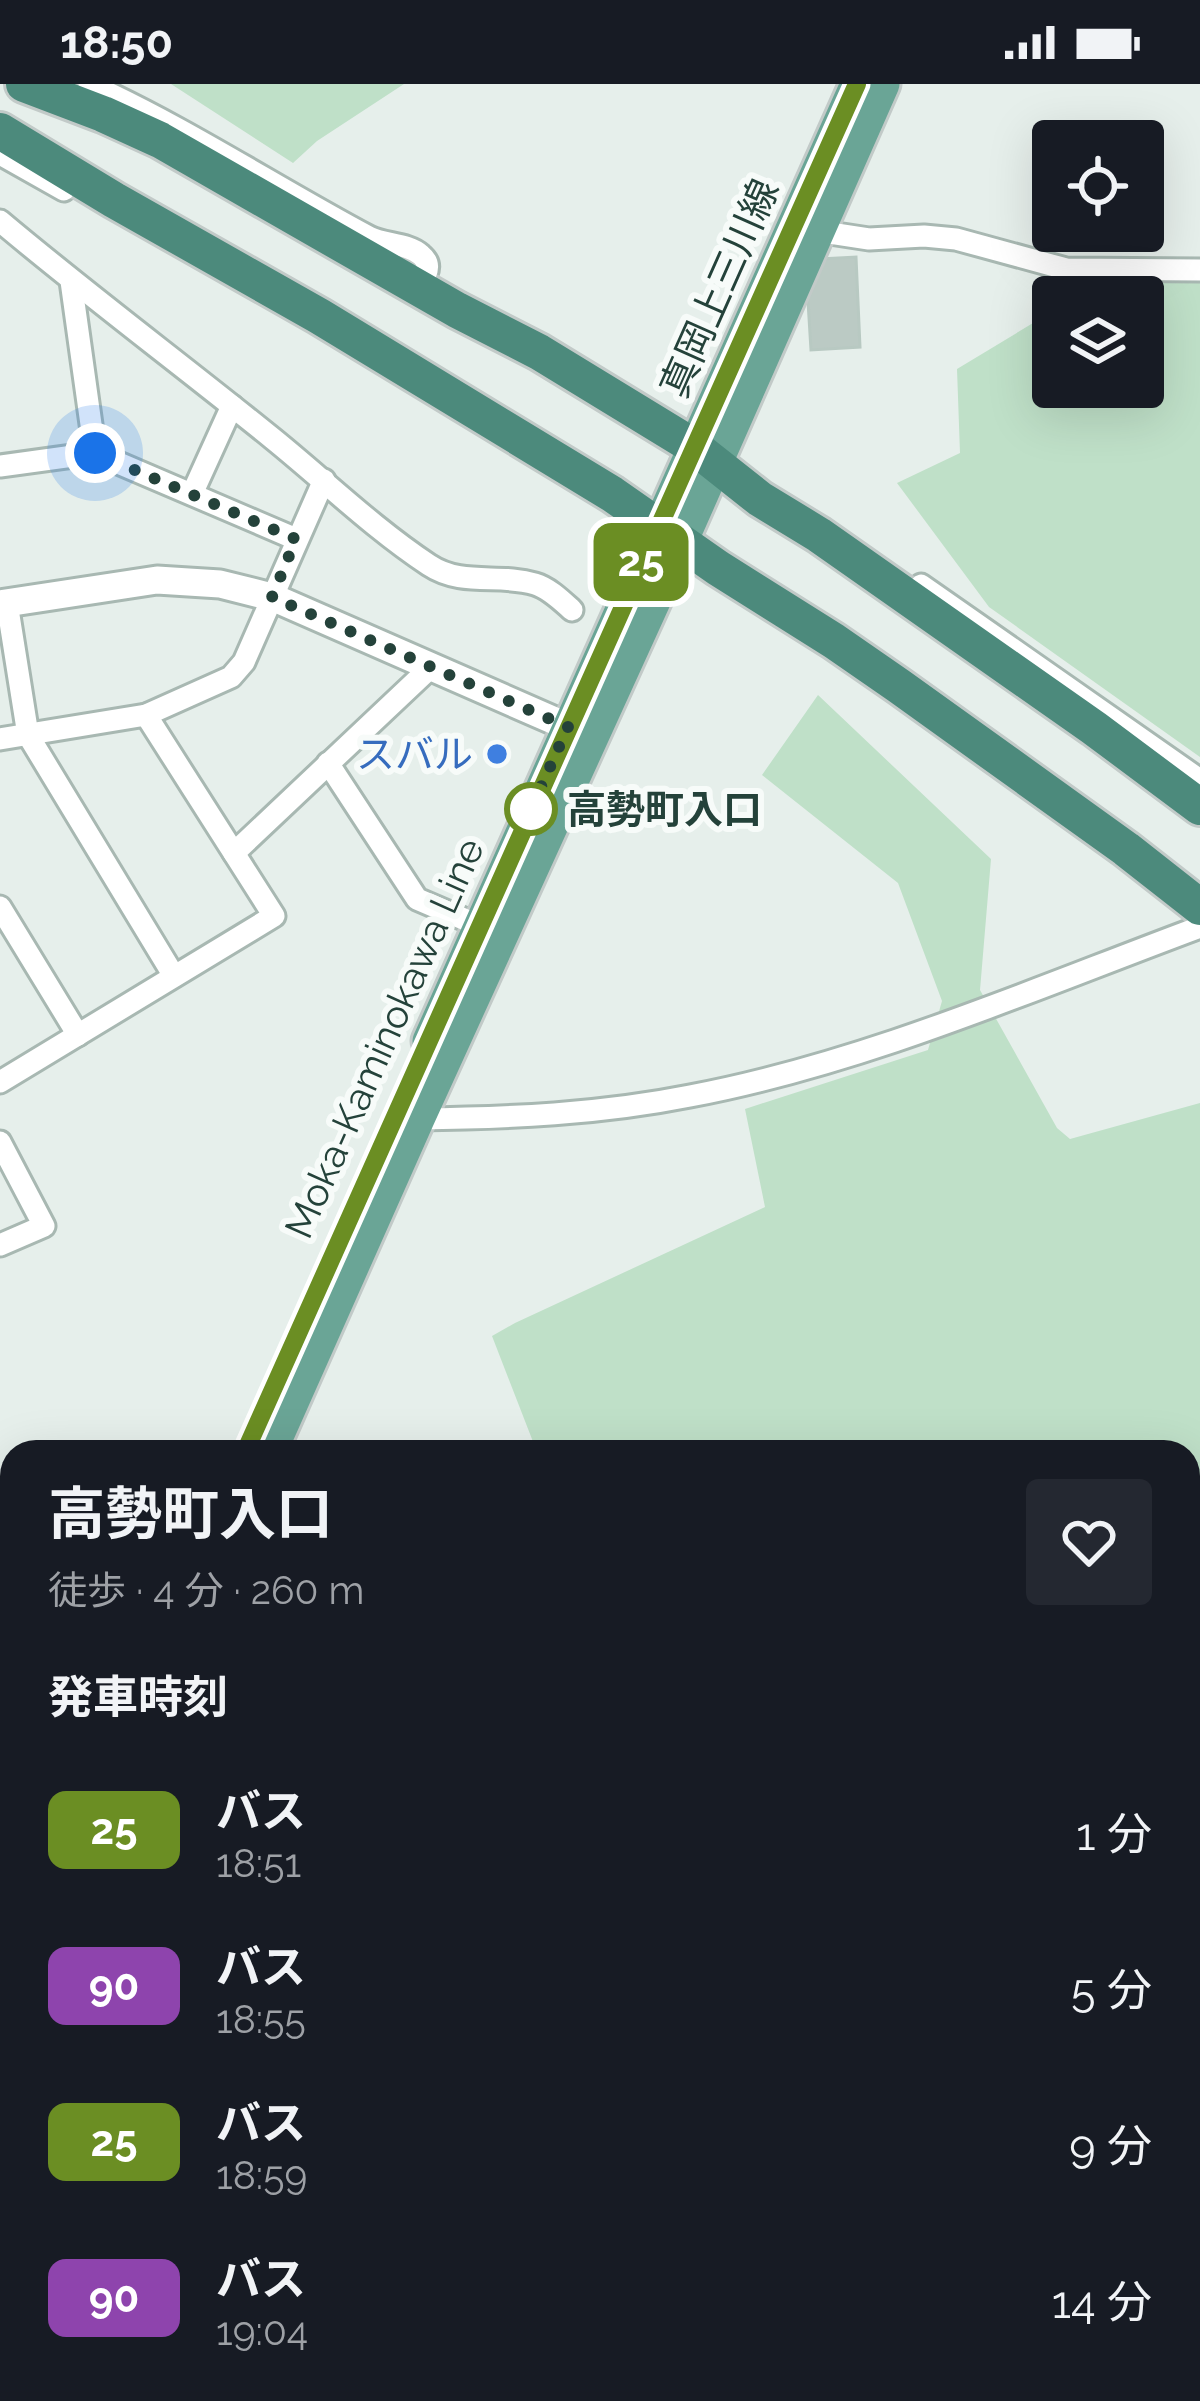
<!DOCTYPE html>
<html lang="ja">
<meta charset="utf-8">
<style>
:root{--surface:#171b24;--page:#242831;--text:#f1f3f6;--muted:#9ea1a6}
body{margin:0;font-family:Raleway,"Noto Sans JP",sans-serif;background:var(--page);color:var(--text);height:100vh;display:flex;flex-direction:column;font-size:45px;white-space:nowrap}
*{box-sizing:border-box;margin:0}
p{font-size:39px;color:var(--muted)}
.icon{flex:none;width:66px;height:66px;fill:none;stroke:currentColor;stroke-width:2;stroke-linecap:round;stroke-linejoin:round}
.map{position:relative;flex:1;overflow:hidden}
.side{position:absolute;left:0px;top:1356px;width:1200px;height:963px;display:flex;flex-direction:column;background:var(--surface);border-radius:36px 36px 0 0;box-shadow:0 12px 48px #0002}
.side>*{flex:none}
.badge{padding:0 24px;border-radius:18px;font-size:42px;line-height:78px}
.tools{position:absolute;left:1032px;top:36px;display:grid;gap:24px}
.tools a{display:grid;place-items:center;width:132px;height:132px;border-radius:12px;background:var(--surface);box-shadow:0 12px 48px #0002;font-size:60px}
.you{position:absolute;width:60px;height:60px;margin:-30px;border:9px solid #fff;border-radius:50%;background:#1a73e8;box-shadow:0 0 0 18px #1a73e833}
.map>.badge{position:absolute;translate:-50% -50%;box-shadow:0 0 0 6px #fff}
h2{padding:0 48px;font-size:45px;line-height:108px}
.round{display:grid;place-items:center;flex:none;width:126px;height:126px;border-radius:12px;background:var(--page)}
.headline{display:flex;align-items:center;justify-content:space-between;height:204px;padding:0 48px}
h1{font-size:57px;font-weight:700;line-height:90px}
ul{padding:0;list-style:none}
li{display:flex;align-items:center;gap:36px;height:156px;padding:0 48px}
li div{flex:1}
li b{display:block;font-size:45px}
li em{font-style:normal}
li .badge{min-width:132px;font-weight:700;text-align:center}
.status{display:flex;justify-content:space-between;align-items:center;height:84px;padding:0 60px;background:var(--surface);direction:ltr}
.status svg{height:33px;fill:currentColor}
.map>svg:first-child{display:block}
.green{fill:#bfe0c8}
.building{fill:#bbcac4;stroke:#b8c9c2;stroke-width:3}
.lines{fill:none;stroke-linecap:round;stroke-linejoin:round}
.minor-casing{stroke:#a8b8b2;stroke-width:27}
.tertiary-casing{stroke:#a8b8b2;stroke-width:33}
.primary-casing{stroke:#c2cac8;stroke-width:39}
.trunk-casing{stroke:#c2cac8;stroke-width:42}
.path{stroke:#86b3a5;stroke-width:3;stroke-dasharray:6 9;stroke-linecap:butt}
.minor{stroke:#fff;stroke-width:21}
.tertiary{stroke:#fff;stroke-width:27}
.primary{stroke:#6aa596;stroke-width:33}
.trunk{stroke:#4c8a7c;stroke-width:36}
.line-casing{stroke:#fff;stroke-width:27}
.line{stroke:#6b8e23;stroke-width:18}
.walk{stroke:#24423a;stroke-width:12;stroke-dasharray:0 21.6}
.shop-dot{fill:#3f7fe0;stroke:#f7fbf9;stroke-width:4.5}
.stop-dot{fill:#fff;stroke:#6b8e23;stroke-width:6}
.labels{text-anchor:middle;stroke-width:12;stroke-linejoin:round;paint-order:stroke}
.street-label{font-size:39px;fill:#24423a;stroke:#f7fbf9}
.shop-label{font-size:39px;fill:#366cbe;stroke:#f7fbf9;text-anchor:end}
.stop-label{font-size:39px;font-weight:bold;fill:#24423a;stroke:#f7fbf9;text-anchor:start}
</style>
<div class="status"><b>18:50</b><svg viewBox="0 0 49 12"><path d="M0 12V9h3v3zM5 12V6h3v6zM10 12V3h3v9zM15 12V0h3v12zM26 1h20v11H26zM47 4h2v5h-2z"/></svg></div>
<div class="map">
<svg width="1200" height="2317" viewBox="0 0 1200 2317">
<rect width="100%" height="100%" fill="#e6efeb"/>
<g class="green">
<polygon points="171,0 404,0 317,57 293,79"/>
<polygon points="1112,193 1200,194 1200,673 989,523 897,399 960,369 957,285 1053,227 1053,303 1143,303 1143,213 1077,213"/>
<polygon points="818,611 991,775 980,906 1057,1044 1070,1055 1200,1019 1200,1428 1188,1428 1188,1368 537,1368 492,1252 515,1239 765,1123 745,1025 928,966 942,917 898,799 762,691"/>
<polygon points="1200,1936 1200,2257 1188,2256 1188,1937"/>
<polygon points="342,2307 513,2307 528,2317 344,2317"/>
<polygon points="630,2307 804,2307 798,2317 647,2317"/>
</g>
<g class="building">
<polygon points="856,173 860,263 811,266 807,201 820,175"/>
<polygon points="0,1620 12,1630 12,1634 0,1648"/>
</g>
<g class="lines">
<defs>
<g id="minor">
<path d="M89 0C186 44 275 103 369 153 384 161 408 159 421 171 433 181 426 193 418 203"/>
<polyline points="0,70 64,106"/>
<path d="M0 137C89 212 182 281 272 354 324 396 373 444 429 481 462 503 499 489 535 500 549 504 562 517 572 526"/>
<polyline points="810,146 869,155 924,152 956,155 1066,185 1200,186"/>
<polyline points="71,197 95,369"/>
<polyline points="0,382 95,369 296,455"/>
<polyline points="192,410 232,322"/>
<polyline points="921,501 1200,696"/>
<polyline points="7,519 28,651 174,892"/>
<polyline points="0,655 146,631 231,593 244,578 324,396"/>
<polyline points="328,679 417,815 480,842"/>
<polyline points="234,769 431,583"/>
<polyline points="0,823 78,951"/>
<polyline points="0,998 274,832 146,631"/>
<path d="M418 1035C509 1034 600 1030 690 1012 865 979 1033 905 1200 843"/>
<polyline points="0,1058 44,1142 0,1161"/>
</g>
<g id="tertiary">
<polyline points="0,520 157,496 220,500 272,513 587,651"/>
<polyline points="1188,1460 1200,1462"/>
<polyline points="0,2222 12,2238"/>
<polyline points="63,2307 70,2317"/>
</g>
<g id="primary">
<polyline points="429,957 857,0"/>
<polyline points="270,1368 418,1035 681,458 883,0"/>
<polyline points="0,1869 12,1848"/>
<polyline points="0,1911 12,1891"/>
</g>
<g id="trunk">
<polyline points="24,0 103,30 160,56 457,226 539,268 693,362 760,415 819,451 1094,644 1200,723"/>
<polyline points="0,47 114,116 319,232 612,410 718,484 834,557 899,602 1126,765 1200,823"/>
</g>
</defs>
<use href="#minor" class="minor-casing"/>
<use href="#tertiary" class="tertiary-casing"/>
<use href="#primary" class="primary-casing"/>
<use href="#trunk" class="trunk-casing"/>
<g class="path">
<polyline points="1188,1937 1200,1936"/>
<polyline points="0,2111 12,2113"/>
</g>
<use href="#minor" class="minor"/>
<use href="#tertiary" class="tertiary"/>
<use href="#primary" class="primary"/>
<use href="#trunk" class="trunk"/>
</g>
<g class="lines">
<defs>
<polyline id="line" points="245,1368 857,0"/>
</defs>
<use href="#line" class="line-casing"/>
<use href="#line" class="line"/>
<polyline class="walk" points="95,369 296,455 272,513 568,643 531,725"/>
</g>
<circle class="shop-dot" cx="497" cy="670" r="12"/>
<circle class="stop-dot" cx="531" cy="725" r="24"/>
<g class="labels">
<g class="street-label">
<text transform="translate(719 204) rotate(-66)" y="14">真岡上三川線</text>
<text transform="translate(384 954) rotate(-66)" y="14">Moka-Kaminokawa Line</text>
</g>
<g class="shop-label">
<text x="473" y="684">スバル</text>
</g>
<g class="stop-label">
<text x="567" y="739">高勢町入口</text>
</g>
</g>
</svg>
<div class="tools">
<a><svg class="icon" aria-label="locate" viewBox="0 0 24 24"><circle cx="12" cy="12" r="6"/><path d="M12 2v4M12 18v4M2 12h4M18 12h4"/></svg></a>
<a><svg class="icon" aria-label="layers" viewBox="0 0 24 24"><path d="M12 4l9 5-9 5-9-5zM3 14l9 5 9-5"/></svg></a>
</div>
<div class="you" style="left:95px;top:369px"></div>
<b class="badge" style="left:641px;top:478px;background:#6b8e23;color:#fff">25</b>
<section class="side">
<div class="headline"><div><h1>高勢町入口</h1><p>徒歩 · 4 分 · 260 m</p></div><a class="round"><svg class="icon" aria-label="heart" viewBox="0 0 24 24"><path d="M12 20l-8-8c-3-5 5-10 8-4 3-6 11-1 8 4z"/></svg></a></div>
<h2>発車時刻</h2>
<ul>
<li><span class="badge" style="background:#6b8e23;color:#fff">25</span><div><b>バス</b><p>18:51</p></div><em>1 分</em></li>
<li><span class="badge" style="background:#8e44ad;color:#fff">90</span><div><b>バス</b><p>18:55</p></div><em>5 分</em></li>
<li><span class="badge" style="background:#6b8e23;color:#fff">25</span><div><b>バス</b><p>18:59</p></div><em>9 分</em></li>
<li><span class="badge" style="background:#8e44ad;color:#fff">90</span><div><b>バス</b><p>19:04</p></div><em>14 分</em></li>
</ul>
</section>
</div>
